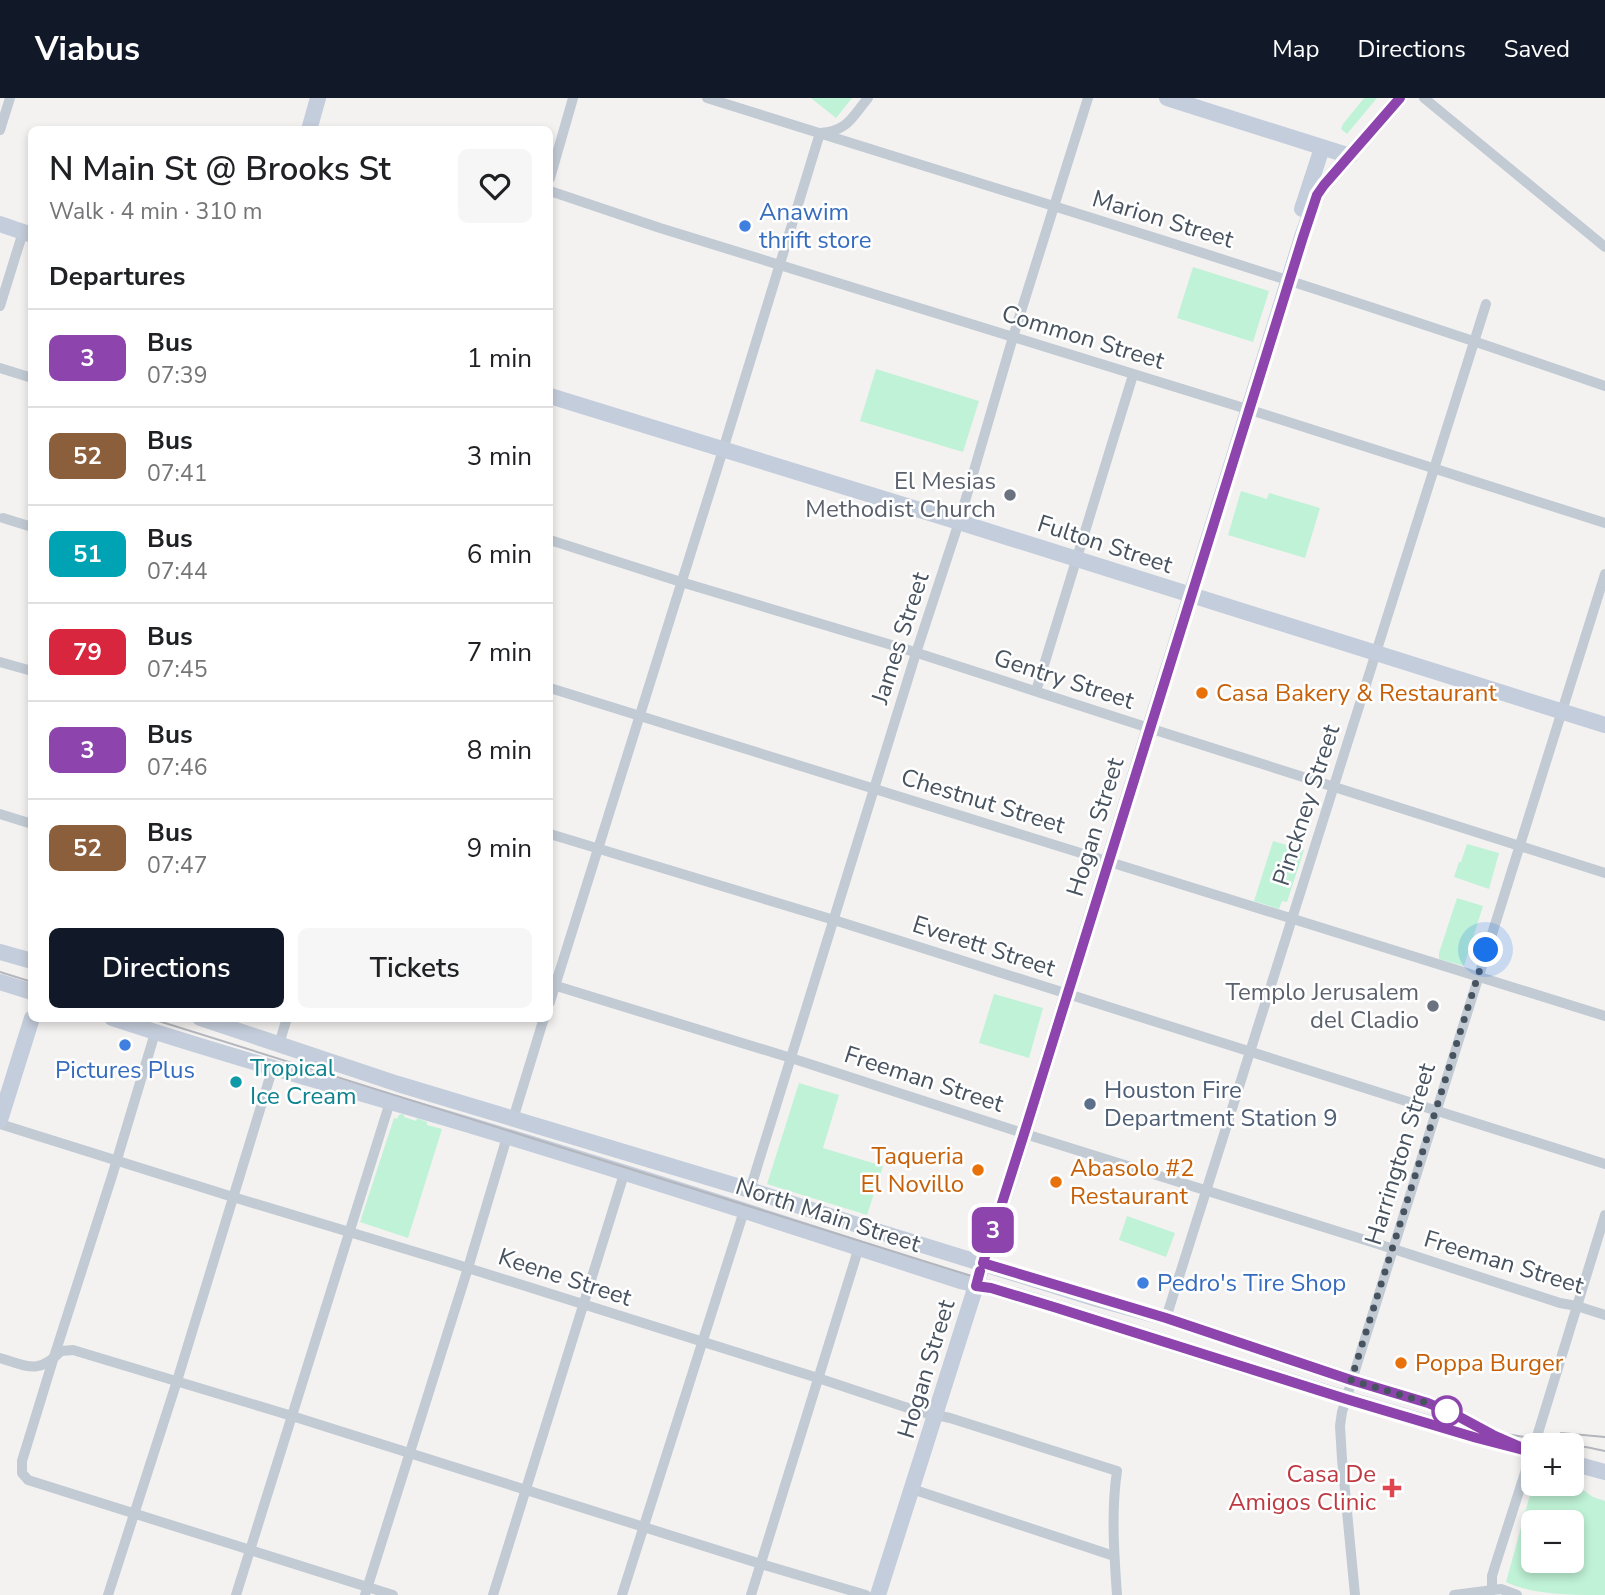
<!DOCTYPE html>
<meta charset="utf-8">
<style>
:root{--surface:#fff;--page:#f6f6f6;--text:#202124;--muted:#757577;--line:#e0e0e0;--accent:#111827}
body{margin:0;font-family:"Nunito Sans",sans-serif;background:var(--page);color:var(--text);height:100vh;display:flex;flex-direction:column;font-size:26px;white-space:nowrap}
*{box-sizing:border-box;margin:0}
p{font-size:23px;color:var(--muted)}
.icon{flex:none;width:38px;height:38px;fill:none;stroke:currentColor;stroke-width:2;stroke-linecap:round;stroke-linejoin:round}
.map{position:relative;flex:1;overflow:hidden}
.drawer{position:absolute;left:28px;top:28px;width:525px;height:896px;display:flex;flex-direction:column;background:var(--surface);border-radius:10px;box-shadow:0 4px 10px #0003}
.drawer>*{flex:none}
.badge{padding:0 14px;border-radius:10px;font-size:24px;line-height:46px}
.fabs{position:absolute;left:1521px;top:1335px;display:grid;gap:14px}
.fabs a{display:grid;place-items:center;width:63px;height:63px;border-radius:10px;background:var(--surface);box-shadow:0 4px 10px #0003;font-size:35px}
.you{position:absolute;width:35px;height:35px;margin:-18px;border:5px solid #fff;border-radius:50%;background:#1a73e8;box-shadow:0 0 0 10px #1a73e833}
.map>.badge{position:absolute;translate:-50% -50%;box-shadow:0 0 0 4px #fff}
h2{padding:0 21px;font-size:26px;line-height:63px}
.round{display:grid;place-items:center;flex:none;width:74px;height:74px;border-radius:10px;background:var(--page)}
.summary{display:flex;align-items:center;justify-content:space-between;height:119px;padding:0 21px}
h1{font-size:33px;font-weight:600;line-height:52px}
.cta{display:flex;gap:14px;margin-top:auto;padding:14px 21px}
.cta a{flex:1;height:80px;border-radius:10px;background:var(--accent);color:#fff;font-size:28px;font-weight:600;line-height:80px;text-align:center}
.cta a+a{background:var(--page);color:var(--text)}
ul{padding:0;list-style:none}
li{display:flex;align-items:center;gap:21px;height:98px;padding:0 21px;border-top:2px solid var(--line)}
li div{flex:1}
li b{display:block;font-size:26px}
li em{font-style:normal}
li .badge{min-width:77px;font-weight:700;text-align:center}
header{display:flex;align-items:center;gap:42px;box-sizing:border-box;height:98px;padding:0 35px;background:var(--accent);color:#fff}
header strong{font-size:33px}
nav{display:flex;gap:38px;margin-inline-start:auto;font-size:24px}
.map>svg:first-child{display:block}
.green{fill:#bff2d6;fill-rule:evenodd}
.lines{fill:none;stroke-linecap:round;stroke-linejoin:round}
.street{stroke:#c2cbd4;stroke-width:10}
.secondary{stroke:#c4cddb;stroke-width:16}
.tram{stroke:#b3b6bc;stroke-width:2}
.line-casing{stroke:#fff;stroke-width:16}
.line{stroke:#8e44ad;stroke-width:10}
.walk{stroke:#485360;stroke-width:7;stroke-dasharray:0 12.6}
.shop-dot{fill:#3f7fe0;stroke:#fff;stroke-width:2.5}
.worship-dot{fill:#6b7280;stroke:#fff;stroke-width:2.5}
.food-dot{fill:#e8710a;stroke:#fff;stroke-width:2.5}
.culture-dot{fill:#0f9aa8;stroke:#fff;stroke-width:2.5}
.service-dot{fill:#5c6f8a;stroke:#fff;stroke-width:2.5}
.stop-dot{fill:#fff;stroke:#8e44ad;stroke-width:3.5}
.health-dot{fill:#e0444e;stroke:#fff;stroke-width:2.5}
.labels{text-anchor:middle;stroke-width:5;stroke-linejoin:round;paint-order:stroke}
.shop-label{font-size:24px;fill:#366cbe;stroke:#fff;text-anchor:start}
.street-label{font-size:24px;fill:#485360;stroke:#fff}
.worship-label{font-size:24px;fill:#5b616d;stroke:#fff;text-anchor:end}
.food-label{font-size:24px;fill:#c56008;stroke:#fff;text-anchor:start}
.culture-label{font-size:24px;fill:#0d838f;stroke:#fff;text-anchor:start}
.service-label{font-size:24px;fill:#4e5e75;stroke:#fff;text-anchor:start}
.health-label{font-size:24px;fill:#be3a42;stroke:#fff;text-anchor:end}
</style>
<header>
<strong>Viabus</strong>
<nav><a>Map</a><a>Directions</a><a>Saved</a></nav>
</header>
<div class="map">
<svg width="1605" height="1497" viewBox="0 0 1605 1497">
<rect width="100%" height="100%" fill="#f4f2f1"/>
<g class="green">
<polygon points="811,0 852,0 836,20"/>
<polygon points="1364,0 1377,0 1347,36 1341,31 1343,26"/>
<polygon points="1193,169 1269,193 1253,244 1177,220"/>
<polygon points="876,271 979,303 963,354 860,323"/>
<polygon points="1241,393 1267,401 1269,395 1320,410 1305,460 1228,437"/>
<polygon points="1273,743 1304,752 1287,804 1282,803 1279,811 1254,803"/>
<polygon points="1467,746 1499,755 1489,791 1454,779 1459,764 1461,764"/>
<polygon points="1457,800 1483,808 1464,868 1439,861 1439,855"/>
<polygon points="994,896 1043,910 1029,960 979,945"/>
<polygon points="799,985 839,997 823,1050 883,1068 867,1117 767,1086"/>
<polygon points="402,1016 404,1017 404,1019 416,1023 417,1020 427,1024 427,1027 442,1031 408,1140 360,1124 394,1020 397,1021 399,1017"/>
<polygon points="1127,1118 1175,1135 1166,1159 1119,1142"/>
<path d="M1572 1384 1593 1399 1605 1403V1497C1574 1497 1532 1497 1506 1484L1533 1386H1572ZM1533 1424H1572V1463H1533Z"/>
</g>
<g class="lines">
<g class="street">
<path d="M707 0C1007 94 1308 185 1605 288"/>
<polyline points="1424,0 1605,149"/>
<polyline points="0,32 10,0"/>
<polyline points="550,80 573,0"/>
<polyline points="550,93 660,130 1279,321 1605,425"/>
<polyline points="0,208 23,134"/>
<polyline points="0,270 32,280"/>
<polyline points="3,420 32,429"/>
<polyline points="550,442 681,484 905,551 1149,630 1605,775"/>
<polyline points="0,564 32,573"/>
<polyline points="550,590 1605,918"/>
<polyline points="1036,593 1133,277"/>
<polyline points="0,716 32,726"/>
<polyline points="550,736 834,822 1605,1066"/>
<polyline points="550,886 791,960 1038,1040 1378,1146 1560,1205 1577,1208 1605,1217"/>
<path d="M550 904 718 368 820 35C848 33 852 19 868 0"/>
<polyline points="155,935 112,1078 53,1262 22,1363 22,1375 28,1382 393,1497"/>
<polyline points="279,946 287,920"/>
<polyline points="513,1021 544,920"/>
<path d="M0 1026 233 1099 452 1165 818 1280 917 1313 950 1320 1117 1373C1111 1414 1114 1455 1117 1497"/>
<polyline points="750,1092 916,555 959,424 1013,239 1088,0"/>
<polyline points="1166,1220 1486,206"/>
<path d="M0 1260C28 1268 38 1277 61 1253L73 1252 292 1318 761 1466 866 1497"/>
<polyline points="1534,1348 1605,1117"/>
<polyline points="912,1391 1114,1458"/>
<polyline points="1492,1492 1492,1478 1495,1468 1533,1350"/>
<polyline points="108,1497 177,1283 273,969"/>
<polyline points="236,1497 390,1004"/>
<polyline points="365,1497 468,1170 507,1039"/>
<polyline points="493,1497 624,1076"/>
<polyline points="622,1497 744,1113"/>
<polyline points="751,1497 859,1149"/>
<polyline points="1355,1497 1342,1361 1340,1328 1342,1314 1605,476"/>
<polyline points="1454,1497 1501,1491 1517,1497"/>
</g>
<g class="secondary">
<polyline points="1167,0 1350,58"/>
<polyline points="309,32 318,0"/>
<polyline points="1302,111 1322,50"/>
<polyline points="0,126 32,137"/>
<polyline points="550,298 959,424 1605,627"/>
<polyline points="0,854 32,863"/>
<polyline points="0,884 32,894"/>
<path d="M112 920C229 959 348 991 466 1026 632 1076 796 1129 960 1183L991 1190 1038 1204C1203 1255 1366 1310 1533 1354"/>
<polyline points="200,920 398,986 750,1092 867,1130 1097,1201 1166,1220 1351,1282 1428,1305 1454,1316 1494,1338"/>
<polyline points="0,1022 32,920"/>
<polyline points="1572,1365 1605,1374"/>
<polyline points="878,1497 1024,1036 1302,139 1317,97 1324,87 1400,0"/>
</g>
<g class="tram">
<polyline points="0,874 32,884"/>
<path d="M149 920 962 1175 1453 1327C1504 1337 1555 1342 1605 1353"/>
<polyline points="1561,1335 1605,1339"/>
</g>
</g>
<g class="lines">
<defs>
<polyline id="line" points="980,1173 976,1188 991,1190 1057,1210 1346,1301 1477,1340 1532,1354 1493,1337 1454,1316 1428,1305 1351,1282 1166,1220 983,1165 1024,1036 1303,139 1317,97 1324,87 1400,0"/>
</defs>
<use href="#line" class="line-casing"/>
<use href="#line" class="line"/>
<polyline class="walk" points="1447,1313 1428,1305 1351,1282 1486,852"/>
</g>
<g class="shop-dot">
<circle cx="745" cy="128" r="7"/>
<circle cx="125" cy="947" r="7"/>
<circle cx="1143" cy="1185" r="7"/>
</g>
<g class="worship-dot">
<circle cx="1010" cy="397" r="7"/>
<circle cx="1433" cy="908" r="7"/>
</g>
<g class="food-dot">
<circle cx="1202" cy="595" r="7"/>
<circle cx="978" cy="1072" r="7"/>
<circle cx="1056" cy="1084" r="7"/>
<circle cx="1401" cy="1265" r="7"/>
</g>
<circle class="culture-dot" cx="236" cy="984" r="7"/>
<circle class="service-dot" cx="1090" cy="1006" r="7"/>
<circle class="stop-dot" cx="1447" cy="1313" r="14"/>
<path class="health-dot" d="M1388.5 1379.5h7v7h7v7h-7v7h-7v-7h-7v-7h7z"/>
<g class="labels">
<g class="shop-label">
<text x="759" y="122">Anawim<tspan x="759" dy="28">thrift store</tspan></text>
<text x="125" y="980" text-anchor="middle">Pictures Plus</text>
<text x="1157" y="1193">Pedro's Tire Shop</text>
</g>
<g class="street-label">
<text transform="translate(1163 121) rotate(17)" y="8">Marion Street</text>
<text transform="translate(1083 239) rotate(17)" y="8">Common Street</text>
<text transform="translate(1105 446) rotate(18)" y="8">Fulton Street</text>
<text transform="translate(900 540) rotate(-72)" y="8">James Street</text>
<text transform="translate(1064 581) rotate(18)" y="8">Gentry Street</text>
<text transform="translate(983 703) rotate(17)" y="8">Chestnut Street</text>
<text transform="translate(1306 707) rotate(-72)" y="8">Pinckney Street</text>
<text transform="translate(1095 729) rotate(-73)" y="8">Hogan Street</text>
<text transform="translate(984 848) rotate(18)" y="8">Everett Street</text>
<text transform="translate(924 981) rotate(18)" y="8">Freeman Street</text>
<text transform="translate(1400 1056) rotate(-73)" y="8">Harrington Street</text>
<text transform="translate(828 1117) rotate(18)" y="8">North Main Street</text>
<text transform="translate(1504 1164) rotate(17)" y="8">Freeman Street</text>
<text transform="translate(565 1179) rotate(18)" y="8">Keene Street</text>
<text transform="translate(926 1271) rotate(-73)" y="8">Hogan Street</text>
</g>
<g class="worship-label">
<text x="996" y="391">El Mesias<tspan x="996" dy="28">Methodist Church</tspan></text>
<text x="1419" y="902">Templo Jerusalem<tspan x="1419" dy="28">del Cladio</tspan></text>
</g>
<g class="food-label">
<text x="1216" y="603">Casa Bakery &amp; Restaurant</text>
<text x="964" y="1066" text-anchor="end">Taqueria<tspan x="964" dy="28">El Novillo</tspan></text>
<text x="1070" y="1078">Abasolo #2<tspan x="1070" dy="28">Restaurant</tspan></text>
<text x="1415" y="1273">Poppa Burger</text>
</g>
<g class="culture-label">
<text x="250" y="978">Tropical<tspan x="250" dy="28">Ice Cream</tspan></text>
</g>
<g class="service-label">
<text x="1104" y="1000">Houston Fire<tspan x="1104" dy="28">Department Station 9</tspan></text>
</g>
<g class="health-label">
<text x="1376" y="1384">Casa De<tspan x="1376" dy="28">Amigos Clinic</tspan></text>
</g>
</g>
</svg>
<div class="fabs">
<a>+</a>
<a>−</a>
</div>
<div class="you" style="left:1486px;top:852px"></div>
<b class="badge" style="left:993px;top:1132px;background:#8e44ad;color:#fff">3</b>
<section class="drawer">
<div class="summary"><div><h1>N Main St @ Brooks St</h1><p>Walk · 4 min · 310 m</p></div><a class="round"><svg class="icon" aria-label="heart" viewBox="0 0 24 24"><path d="M12 20l-8-8c-3-5 5-10 8-4 3-6 11-1 8 4z"/></svg></a></div>
<h2>Departures</h2>
<ul>
<li><span class="badge" style="background:#8e44ad;color:#fff">3</span><div><b>Bus</b><p>07:39</p></div><em>1 min</em></li>
<li><span class="badge" style="background:#8b5e3c;color:#fff">52</span><div><b>Bus</b><p>07:41</p></div><em>3 min</em></li>
<li><span class="badge" style="background:#00a3b4;color:#fff">51</span><div><b>Bus</b><p>07:44</p></div><em>6 min</em></li>
<li><span class="badge" style="background:#d7263d;color:#fff">79</span><div><b>Bus</b><p>07:45</p></div><em>7 min</em></li>
<li><span class="badge" style="background:#8e44ad;color:#fff">3</span><div><b>Bus</b><p>07:46</p></div><em>8 min</em></li>
<li><span class="badge" style="background:#8b5e3c;color:#fff">52</span><div><b>Bus</b><p>07:47</p></div><em>9 min</em></li>
</ul>
<div class="cta"><a>Directions</a><a>Tickets</a></div>
</section>
</div>
